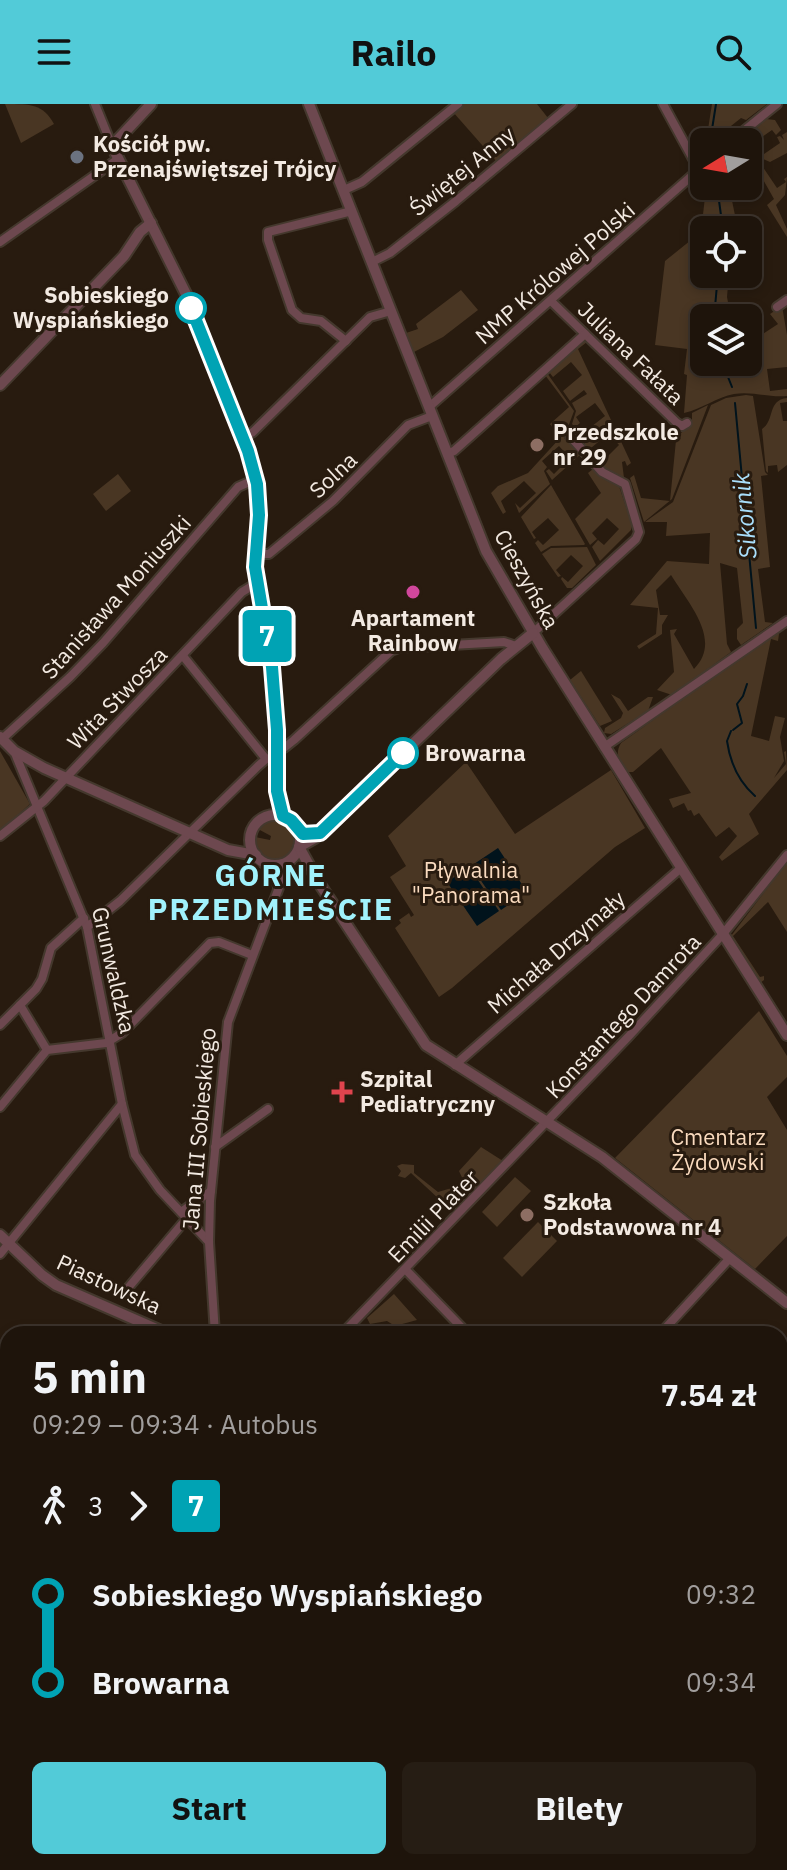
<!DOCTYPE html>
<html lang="pl">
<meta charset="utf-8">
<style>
:root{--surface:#1e140b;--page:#261d14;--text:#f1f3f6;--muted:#a19e9d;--line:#3c332c;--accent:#52cbd8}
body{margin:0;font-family:"IBM Plex Sans",sans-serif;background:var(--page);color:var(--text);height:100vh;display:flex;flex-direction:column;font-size:30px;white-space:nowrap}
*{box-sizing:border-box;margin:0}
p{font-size:26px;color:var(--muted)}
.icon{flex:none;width:44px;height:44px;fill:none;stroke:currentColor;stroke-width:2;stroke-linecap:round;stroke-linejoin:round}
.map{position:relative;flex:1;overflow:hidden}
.details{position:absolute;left:0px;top:1222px;width:788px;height:544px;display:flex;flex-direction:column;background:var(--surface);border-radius:24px 24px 0 0;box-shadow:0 4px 12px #0003,0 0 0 2px var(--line)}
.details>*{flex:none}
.badge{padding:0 16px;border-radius:6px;font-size:28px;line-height:52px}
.needle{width:52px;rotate:259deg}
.buttons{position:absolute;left:690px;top:24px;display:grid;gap:16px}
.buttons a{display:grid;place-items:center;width:72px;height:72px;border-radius:12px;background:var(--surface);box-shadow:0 4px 12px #0003,0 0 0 2px var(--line);font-size:40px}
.map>.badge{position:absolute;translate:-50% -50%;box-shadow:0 0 0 4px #fff}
.legs{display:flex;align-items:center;gap:12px;height:88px;padding:0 32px;font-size:26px}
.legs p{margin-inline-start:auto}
.summary{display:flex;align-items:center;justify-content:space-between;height:136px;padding:0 32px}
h1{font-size:44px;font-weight:800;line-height:60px}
.cta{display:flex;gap:16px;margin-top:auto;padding:16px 32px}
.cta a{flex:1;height:92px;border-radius:12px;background:var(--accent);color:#111;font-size:32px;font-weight:800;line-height:92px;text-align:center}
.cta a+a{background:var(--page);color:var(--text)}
ul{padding:0 32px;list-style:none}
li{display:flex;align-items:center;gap:28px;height:88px;font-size:30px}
li i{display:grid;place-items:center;width:12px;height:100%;margin:0 10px;background:currentColor}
li i::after{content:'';width:20px;height:20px;margin:-10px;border:6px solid;border-radius:50%;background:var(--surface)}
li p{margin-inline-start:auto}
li:first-child i{background:linear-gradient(#0000 50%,currentColor 0)}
li:last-child i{background:linear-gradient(currentColor 50%,#0000 0)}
header{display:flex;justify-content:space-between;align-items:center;height:104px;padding:0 32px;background:var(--accent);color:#111;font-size:36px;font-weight:800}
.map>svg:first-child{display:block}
.green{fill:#493623}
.water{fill:#01131c}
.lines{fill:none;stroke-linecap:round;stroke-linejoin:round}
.stream{stroke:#01131c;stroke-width:2}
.minor-casing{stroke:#44382d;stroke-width:12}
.tertiary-casing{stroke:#44382d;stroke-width:14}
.secondary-casing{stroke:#44382d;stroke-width:16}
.minor{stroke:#6d484f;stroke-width:8}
.tertiary{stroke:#6d484f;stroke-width:10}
.secondary{stroke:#9a5f6a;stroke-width:12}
.line-1-casing{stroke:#fff;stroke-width:18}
.line-1{stroke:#00a3b4;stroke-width:12}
.worship-dot{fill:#6b7280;stroke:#281b0f;stroke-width:3}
.stop-1-dot{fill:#fff;stroke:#00a3b4;stroke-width:4}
.education-dot{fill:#8d6e63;stroke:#281b0f;stroke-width:3}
.hotel-dot{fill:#d1479c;stroke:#281b0f;stroke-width:3}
.health-dot{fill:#e0444e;stroke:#281b0f;stroke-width:3}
.labels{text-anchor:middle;stroke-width:6;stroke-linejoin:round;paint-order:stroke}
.poi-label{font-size:22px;font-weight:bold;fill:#f3eae2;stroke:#281b0f;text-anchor:start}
.street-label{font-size:22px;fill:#f3eae2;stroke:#281b0f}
.stop-label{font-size:22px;font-weight:bold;fill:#f3eae2;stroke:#281b0f;text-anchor:end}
.park-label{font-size:22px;fill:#fadbbf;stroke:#281b0f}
.water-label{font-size:24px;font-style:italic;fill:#a9dffc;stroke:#281b0f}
.district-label{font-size:30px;font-weight:bold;letter-spacing:2px;fill:#a1f2fc;stroke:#281b0f}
</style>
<header><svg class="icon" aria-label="menu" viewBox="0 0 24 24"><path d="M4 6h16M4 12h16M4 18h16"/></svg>Railo<svg class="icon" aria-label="search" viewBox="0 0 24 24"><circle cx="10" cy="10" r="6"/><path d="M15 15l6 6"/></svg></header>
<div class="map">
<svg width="787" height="1766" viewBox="0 0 787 1766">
<rect width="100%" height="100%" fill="#281b0f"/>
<g class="green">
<path d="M5 0C31 0 43 0 54 20L21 39Z"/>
<polygon points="464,0 537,0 548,14 497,58 453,8"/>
<polygon points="712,0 767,0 746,16 741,14 731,22 734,26 731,29 727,25 719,33 718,38 706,38"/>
<polygon points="766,15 775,16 781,26 776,31 772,26 756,37 764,50 780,39 777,33 780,32 784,36 782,31 787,28 787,49 770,58 761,54 747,33"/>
<polygon points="748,41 777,84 786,78 784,75 787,73 785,91 776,101 787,125 787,133 767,101 774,95 748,49"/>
<path d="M704 67V82H729L737 121V126H704V170H729L727 193 731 214H704V258H748V246L750 249 759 240H762L758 233 778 220 770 210 782 202 787 231V263L767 265 770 287 787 285V292C769 294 753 287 734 290 717 293 702 305 684 309L687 271 684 270 687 245 655 241 665 157 701 128 705 93 690 81 699 78 697 74Z"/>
<polygon points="461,186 478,206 443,233 414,248 406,229 418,225 416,220"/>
<polygon points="586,233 625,273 624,274 587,238 578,245 631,359 627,362 625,357 622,358 624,374 608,367 594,355 597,352 603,357 619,341 609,329 591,344 596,350 592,354 585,343 585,336 577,325 582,321 587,326 605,312 595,299 576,313 580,319 575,323 572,320 576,307 572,299 587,290 584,286 570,297 563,287 582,271 571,258 553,273 549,268"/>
<polygon points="547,269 574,307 564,334 581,350 552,376 546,367 549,365 554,370 570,354 559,342 542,357 547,363 544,367 550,380 519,409 515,399 520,404 536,389 524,377 501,397 506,408 503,410 491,389 498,382 528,369 560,334 550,320 569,303 545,271"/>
<path d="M746 291 753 292 765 368 768 371 761 372 770 463 758 465 765 518 773 519 741 541 737 535V525L743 519 737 464 720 459 727 540 731 548 672 591 657 586 674 568 670 526 677 525 674 530 694 565C723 536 688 499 671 471L656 486 660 511H668L662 521V530L639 545 637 542 656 530 658 504 630 501 667 457 709 460 710 429 666 432 667 418H645L673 398 711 301 726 294Z"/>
<path d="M787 294V298L780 299 783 317H787V361L778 368 777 361 768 362V369L766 367 762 325C775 317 767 296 787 294Z"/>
<polygon points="650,297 681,329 692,319 692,309 708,301 672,395 644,418 630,374 634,371 641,394 670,397 677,326 648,298"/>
<polygon points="593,365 618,379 632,421 631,426 600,457 592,443 598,436 604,441 619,425 607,414 592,429 597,435 590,441 575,415 601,389 588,369"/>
<polygon points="118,370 131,387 106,407 93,390"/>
<polygon points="551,381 585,440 584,441 551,442 541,448 535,439 538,436 543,441 559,426 548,414 532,428 536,434 534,435 521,413"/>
<polygon points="587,443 596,461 572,484 567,484 561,475 562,473 568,478 583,462 571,451 556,466 561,472 558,473 542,450 551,444"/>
<path d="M775 528 779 530 778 537 771 535 751 632 769 637 775 612 785 614 780 633 784 657 774 674 786 660 784 648 786 647 787 666 749 710 759 730 722 757 719 753 737 732 729 723 716 733 699 709 694 712 691 706 688 707 684 699 673 704 669 695 691 689 661 644 633 668H626C620 657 614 651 621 639Z"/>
<polygon points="581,567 612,617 600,622 570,576"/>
<polygon points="611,590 620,595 628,607 648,593 653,593 648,607 611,630 604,629 605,624 621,614 623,609"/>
<polygon points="0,647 30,700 0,727"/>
<polygon points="466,658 515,730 611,666 645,724 615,743 452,884 439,893 395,824 401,819 399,816 409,809 411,813 414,811 390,773 406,762 388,732"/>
<path d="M279 716 292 724 296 738 286 753C269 759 255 752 255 733L270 736 271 732 258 725 268 717Z"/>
<polygon points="787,758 787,828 768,798 733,832 760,873 764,872 764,876 760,879 731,832"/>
<polygon points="759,907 787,952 787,973 767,993 787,1026 787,1132 755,1165 615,1054"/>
<polygon points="481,1043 503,1057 470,1091 459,1067"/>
<polygon points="402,1060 414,1061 414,1069 438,1088 455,1083 467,1094 453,1108 411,1069 405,1074 398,1072 401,1067 397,1062"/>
<polygon points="515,1073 531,1087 497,1123 482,1108"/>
<polygon points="538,1118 557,1137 522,1173 503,1154"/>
<polygon points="394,1190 417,1216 395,1222 387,1217 370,1220 367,1214"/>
<polygon points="787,1344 787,1555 783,1558 780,1556 780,1360 782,1358 780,1346"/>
<polygon points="0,1442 8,1446 8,1685 0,1690"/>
<polygon points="332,1758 410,1758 417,1766 320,1766"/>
<polygon points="420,1758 575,1758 572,1766 428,1766"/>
</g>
<g class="water">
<polygon points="498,744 527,788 501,806 471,762"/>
<polygon points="469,763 499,807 477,822 447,778"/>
</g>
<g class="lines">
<g class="stream">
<polyline points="710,38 716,0"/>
<polyline points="717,82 723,126"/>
<polyline points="714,214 718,170"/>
<polyline points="722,258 732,283"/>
<polyline points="735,299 756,524"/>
<polyline points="733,626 742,619 737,600 743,592 747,580"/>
<path d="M731 627 727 637C730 658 739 678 755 692"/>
<polyline points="324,1766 336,1758"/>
</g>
<defs>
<g id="minor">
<polyline points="95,0 112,42"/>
<polyline points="663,0 699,66"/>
<polyline points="730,38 777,0"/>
<polyline points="344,86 362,78 458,0"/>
<polyline points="0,138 118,55"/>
<polyline points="372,158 390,149 456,97 572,0"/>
<polyline points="551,197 677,319 682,322 687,319"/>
<polyline points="777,203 787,196"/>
<polyline points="346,237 321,217 301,214 292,206 268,136 268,128 352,107"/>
<polyline points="429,303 704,61"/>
<polyline points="243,334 253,328 370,213 391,207"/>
<polyline points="447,350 454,347 585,230"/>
<polyline points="255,450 269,450 333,397 408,321 432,312"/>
<polyline points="533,529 636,435 639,428 625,380 602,368 570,332"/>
<polyline points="183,552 266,655"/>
<polyline points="2,635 70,573 103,539 238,383 256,375"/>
<polyline points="604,643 787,517"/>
<polyline points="277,645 284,644 294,636 391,547 399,544 504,538 516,542"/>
<polyline points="14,647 87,823 122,1000 135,1051 160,1086 209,1138"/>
<polyline points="0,732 44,697 242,488 257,479"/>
<polyline points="272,760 278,783"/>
<polyline points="87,823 120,797 258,662 266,655 277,652"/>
<polyline points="20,901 47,946"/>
<polyline points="0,921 36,885 42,875 51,844 84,814"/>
<polyline points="455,961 681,764"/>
<polyline points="0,1003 47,946 106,939 122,929 210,839 219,838 252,851"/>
<polyline points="215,1043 268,1005"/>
<polyline points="181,1108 211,1087"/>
<polyline points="0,1150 122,1000"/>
<polyline points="406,1166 468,1230"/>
<polyline points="128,1184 187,1114"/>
<polyline points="87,1230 90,1227"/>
<polyline points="215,1230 209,1138 210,1097 228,918 289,757"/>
<polyline points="342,1230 628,933 723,830 787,751"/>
<polyline points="660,1230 730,1154"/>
<polyline points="780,1286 787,1278"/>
<polyline points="8,1332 2,1340 8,1345"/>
<polyline points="0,1441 8,1444"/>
<polyline points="780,1569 787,1562"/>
<polyline points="0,1697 8,1704"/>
<polyline points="0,1747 8,1744"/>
<polyline points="93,1758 96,1766"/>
<polyline points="730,1758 736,1766"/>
<polyline points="573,1766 582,1758"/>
<polyline points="674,1766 683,1758"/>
<polyline points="782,1766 787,1762"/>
</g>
<g id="tertiary">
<polyline points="151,0 112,42 186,190 252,361 259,400 255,463 272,563 277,626 277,687 283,712"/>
<polyline points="309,0 486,447 543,545 787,931"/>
<polyline points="0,281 124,152 140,128 151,119"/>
<polyline points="0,633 14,647 44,664 228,746 256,751"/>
<circle cx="275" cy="736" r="25"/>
<polyline points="299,743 319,779 426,941 602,1053 787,1199"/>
<polyline points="299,743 315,734 501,555 533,529"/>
<polyline points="0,1131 42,1171 56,1181 168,1230"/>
</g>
<g id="secondary">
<polyline points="780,1336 787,1335"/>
<polyline points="289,1766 301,1758"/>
<polyline points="311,1766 322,1758"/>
</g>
</defs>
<use href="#minor" class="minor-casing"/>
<use href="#tertiary" class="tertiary-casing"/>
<use href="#secondary" class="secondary-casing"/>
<use href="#minor" class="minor"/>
<use href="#tertiary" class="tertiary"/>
<use href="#secondary" class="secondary"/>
</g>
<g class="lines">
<defs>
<polyline id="line-1" points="191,204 248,347 257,380 259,411 255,463 272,563 277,626 277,687 283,712 291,716 303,730 320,729 403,649"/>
</defs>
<use href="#line-1" class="line-1-casing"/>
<use href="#line-1" class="line-1"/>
</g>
<circle class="worship-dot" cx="77" cy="53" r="8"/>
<g class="stop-1-dot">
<circle cx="191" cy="204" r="14"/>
<circle cx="403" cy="649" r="14"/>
</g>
<g class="education-dot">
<circle cx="537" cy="341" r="8"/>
<circle cx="527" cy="1111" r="8"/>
</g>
<circle class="hotel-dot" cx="413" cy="488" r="8"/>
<path class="health-dot" d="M338 976h8v8h8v8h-8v8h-8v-8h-8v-8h8z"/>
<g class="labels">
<g class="poi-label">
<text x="93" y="48">Kościół pw.<tspan x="93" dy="25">Przenajświętszej Trójcy</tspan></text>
<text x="553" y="336">Przedszkole<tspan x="553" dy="25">nr 29</tspan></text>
<text x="413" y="522" text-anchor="middle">Apartament<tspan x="413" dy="25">Rainbow</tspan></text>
<text x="360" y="983">Szpital<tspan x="360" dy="25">Pediatryczny</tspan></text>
<text x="543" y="1106">Szkoła<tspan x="543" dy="25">Podstawowa nr 4</tspan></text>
</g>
<g class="street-label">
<text transform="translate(462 67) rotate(-39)" y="8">Świętej Anny</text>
<text transform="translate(555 169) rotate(-41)" y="8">NMP Królowej Polski</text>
<text transform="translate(631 249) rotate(44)" y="8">Juliana Fałata</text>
<text transform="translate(333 371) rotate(-43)" y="8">Solna</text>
<text transform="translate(527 475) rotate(61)" y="8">Cieszyńska</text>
<text transform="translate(116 493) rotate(-48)" y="8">Stanisława Moniuszki</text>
<text transform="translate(117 594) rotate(-46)" y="8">Wita Stwosza</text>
<text transform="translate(556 848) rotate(-41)" y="8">Michała Drzymały</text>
<text transform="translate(114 866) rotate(77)" y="8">Grunwaldzka</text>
<text transform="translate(623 912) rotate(-47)" y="8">Konstantego Damrota</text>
<text transform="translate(199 1025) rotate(-85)" y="8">Jana III Sobieskiego</text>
<text transform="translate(433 1112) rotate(-46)" y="8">Emilii Plater</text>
<text transform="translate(109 1180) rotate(25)" y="8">Piastowska</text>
</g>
<g class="stop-label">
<text x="169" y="199">Sobieskiego<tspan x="169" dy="25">Wyspiańskiego</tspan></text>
<text x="425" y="657" text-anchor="start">Browarna</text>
</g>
<g class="park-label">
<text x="471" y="774">Pływalnia<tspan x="471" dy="25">"Panorama"</tspan></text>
<text x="718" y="1041">Cmentarz<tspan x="718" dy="25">Żydowski</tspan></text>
</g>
<g class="water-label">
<text transform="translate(745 412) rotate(-95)" y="8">Sikornik</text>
</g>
<g class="district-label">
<text x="271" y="782">GÓRNE<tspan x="271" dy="34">PRZEDMIEŚCIE</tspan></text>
</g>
</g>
</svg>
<div class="buttons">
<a><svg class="needle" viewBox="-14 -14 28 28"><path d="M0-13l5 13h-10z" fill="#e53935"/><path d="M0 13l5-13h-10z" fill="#a19e9d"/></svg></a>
<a><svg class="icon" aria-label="locate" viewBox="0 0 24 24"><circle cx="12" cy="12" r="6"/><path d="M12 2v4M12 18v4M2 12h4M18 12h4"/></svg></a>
<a><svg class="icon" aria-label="layers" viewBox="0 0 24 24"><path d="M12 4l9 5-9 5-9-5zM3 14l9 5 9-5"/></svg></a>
</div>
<b class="badge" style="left:267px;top:532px;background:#00a3b4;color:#fff">7</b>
<section class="details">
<div class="summary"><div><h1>5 min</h1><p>09:29 – 09:34 · Autobus</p></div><b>7.54 zł</b></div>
<div class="legs"><svg class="icon" aria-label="walk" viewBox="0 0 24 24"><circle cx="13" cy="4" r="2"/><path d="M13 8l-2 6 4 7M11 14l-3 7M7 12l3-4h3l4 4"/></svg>3<svg class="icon" aria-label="forward" viewBox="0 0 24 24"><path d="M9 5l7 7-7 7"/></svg><b class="badge" style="background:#00a3b4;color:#fff">7</b></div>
<ul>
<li><i style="color:#00a3b4"></i><b>Sobieskiego Wyspiańskiego</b><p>09:32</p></li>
<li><i style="color:#00a3b4"></i><b>Browarna</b><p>09:34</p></li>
</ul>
<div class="cta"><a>Start</a><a>Bilety</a></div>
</section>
</div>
